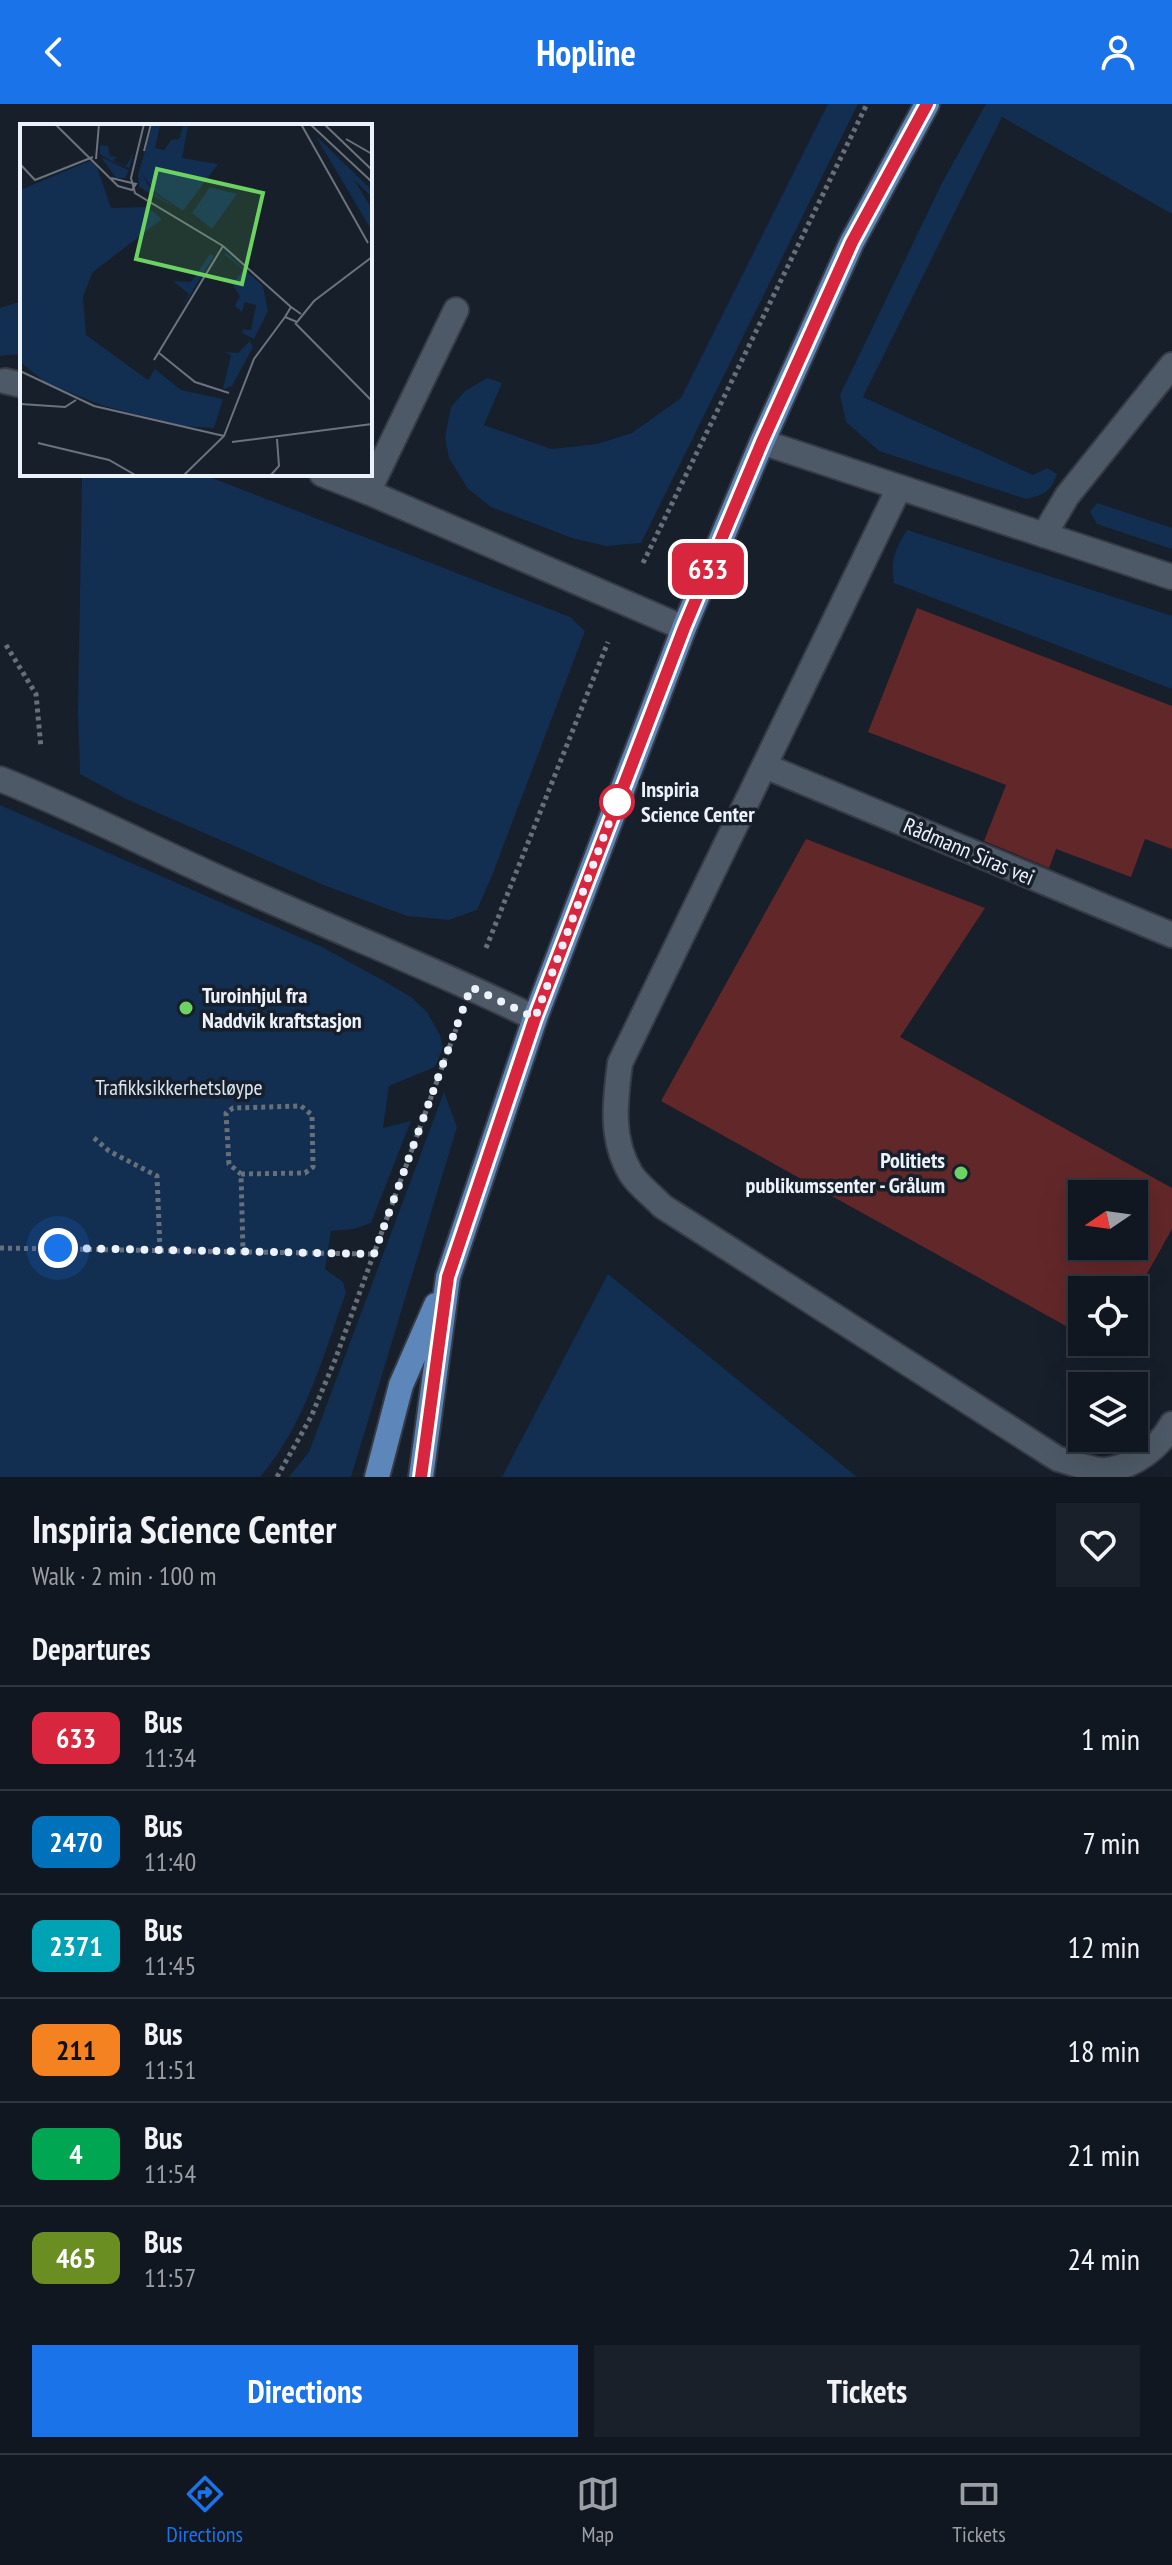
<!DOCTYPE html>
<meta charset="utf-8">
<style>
:root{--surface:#101720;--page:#192029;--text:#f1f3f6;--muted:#9c9fa5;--line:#30363e;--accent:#1a73e8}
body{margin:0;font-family:"PT Sans Narrow",sans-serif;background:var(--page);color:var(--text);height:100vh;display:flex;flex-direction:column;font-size:30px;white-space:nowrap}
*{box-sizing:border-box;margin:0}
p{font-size:26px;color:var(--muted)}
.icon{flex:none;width:44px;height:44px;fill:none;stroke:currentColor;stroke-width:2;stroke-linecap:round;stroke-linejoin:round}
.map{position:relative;height:1373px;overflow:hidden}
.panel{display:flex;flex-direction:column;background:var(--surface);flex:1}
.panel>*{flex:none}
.badge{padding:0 16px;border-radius:12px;font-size:28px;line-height:52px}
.needle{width:52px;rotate:257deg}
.fabs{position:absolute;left:1068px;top:1076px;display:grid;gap:16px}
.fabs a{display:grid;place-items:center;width:80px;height:80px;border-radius:0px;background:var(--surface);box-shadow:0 8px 32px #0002,0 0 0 2px var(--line);font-size:40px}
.you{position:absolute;width:40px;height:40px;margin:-20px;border:6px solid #fff;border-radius:50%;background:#1a73e8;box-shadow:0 0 0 12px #1a73e833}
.map>.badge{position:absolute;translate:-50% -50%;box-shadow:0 0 0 4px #fff}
h2{padding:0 32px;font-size:30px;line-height:72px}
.round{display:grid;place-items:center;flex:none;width:84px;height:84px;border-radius:0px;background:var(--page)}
.overview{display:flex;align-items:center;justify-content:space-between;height:136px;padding:0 32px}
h1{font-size:38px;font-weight:600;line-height:60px}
.cta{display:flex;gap:16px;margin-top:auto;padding:16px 32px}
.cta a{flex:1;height:92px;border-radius:0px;background:var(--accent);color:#fff;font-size:32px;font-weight:600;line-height:92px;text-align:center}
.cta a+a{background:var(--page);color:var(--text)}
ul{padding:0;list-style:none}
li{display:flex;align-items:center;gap:24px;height:104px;padding:0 32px;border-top:2px solid var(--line)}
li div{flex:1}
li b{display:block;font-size:30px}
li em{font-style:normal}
li .badge{min-width:88px;font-weight:700;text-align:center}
header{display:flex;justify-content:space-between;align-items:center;height:104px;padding:0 32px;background:var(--accent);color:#fff;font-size:36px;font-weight:600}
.menu{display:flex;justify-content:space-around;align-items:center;height:112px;border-top:2px solid var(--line);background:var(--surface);font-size:22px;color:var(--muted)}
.menu a{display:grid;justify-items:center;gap:4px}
.menu .current{color:var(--accent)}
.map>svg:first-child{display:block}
.green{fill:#122e51}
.building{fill:#622729;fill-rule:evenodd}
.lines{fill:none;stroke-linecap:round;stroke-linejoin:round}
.minor-casing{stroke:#363b46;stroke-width:28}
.major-casing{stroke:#363b46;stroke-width:28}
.path{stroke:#676f7a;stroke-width:5;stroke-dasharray:4 4;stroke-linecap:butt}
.minor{stroke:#4e5967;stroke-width:24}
.major{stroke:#5d87ba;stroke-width:24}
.line-casing{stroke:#fff;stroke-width:18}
.line{stroke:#d7263d;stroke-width:12}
.walk{stroke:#ecf2fb;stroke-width:8;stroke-dasharray:0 14.4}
.stop-dot{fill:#fff;stroke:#d7263d;stroke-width:4}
.poi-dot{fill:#6cd362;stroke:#161f2a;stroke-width:3}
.labels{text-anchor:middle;stroke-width:7;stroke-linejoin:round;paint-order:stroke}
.stop-label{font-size:22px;font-weight:bold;fill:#ecf2fb;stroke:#161f2a;text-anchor:start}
.street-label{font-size:22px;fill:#ecf2fb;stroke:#161f2a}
.poi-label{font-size:22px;font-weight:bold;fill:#ecf2fb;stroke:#161f2a;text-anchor:start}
.park-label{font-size:22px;fill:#dae5f4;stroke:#161f2a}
.inset-road{fill:none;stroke:#6c737e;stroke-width:2}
.view{fill:#6cd362;fill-opacity:0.15;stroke:#6cd362;stroke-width:4}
.inset-edge{fill:none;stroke:#ecf2fb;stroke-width:4}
</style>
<header><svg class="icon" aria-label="back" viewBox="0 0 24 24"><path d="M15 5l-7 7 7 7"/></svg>Hopline<svg class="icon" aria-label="person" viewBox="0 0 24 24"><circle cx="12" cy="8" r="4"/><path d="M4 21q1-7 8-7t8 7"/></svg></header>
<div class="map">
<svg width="1172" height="1373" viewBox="0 0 1172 1373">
<rect width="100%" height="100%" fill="#161f2a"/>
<g class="green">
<polygon points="828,0 858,0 641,439 606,442 572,434 491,403 468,385 449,354 445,333 451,303 465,287 487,274 502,279 484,321 551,345 597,340 632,329 681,294"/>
<path d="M986 0H1172V110L1002 13 863 293 1033 371 1047 364 1057 370C1051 388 1044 391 1026 395L879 347 846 318 840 291 942 79Z"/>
<polygon points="22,197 22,250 0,252 0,204"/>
<polygon points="82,370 202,370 570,513 585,527 493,769 477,806 449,816 407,812 326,782 126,695 80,670 78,608"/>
<polygon points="1097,399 1172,424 1172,445 1097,420 1090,408"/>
<path d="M907 426 1172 512V585L894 479C890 457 895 445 907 426Z"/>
<path d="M0 701 322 843 384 877 411 893 427 908 440 931 443 943 435 963 389 982 383 1024 411 1017 371 1119 354 1125 331 1127 325 1165 343 1178 346 1189C323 1252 305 1321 260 1373H0Z"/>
<polygon points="444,988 457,1023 351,1373 289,1373 309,1348"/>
<polygon points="608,1170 857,1373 502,1373"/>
</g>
<g class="building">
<polygon points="917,504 1172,602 1172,745 1145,735 1131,773 1056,745 1049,764 984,737 1006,681 868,628"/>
<path d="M806 735 985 804 900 933 1172 1084V1125L1134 1193V1186H1082V1231L661 997ZM1082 1090H1134V1142H1082Z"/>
</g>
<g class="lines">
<defs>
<g id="minor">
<polyline points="456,206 368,388 684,524"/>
<polyline points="5,277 22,281"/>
<polyline points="762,338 1172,473"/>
<polyline points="322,370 368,388"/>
<path d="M899 384 620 959C615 998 610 1035 631 1070 639 1082 653 1092 662 1102L1058 1355C1072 1358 1093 1368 1107 1366 1135 1362 1159 1344 1172 1320"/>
<polyline points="1044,431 1067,392 1172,261"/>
<polyline points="765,662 1172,831"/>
<path d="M0 675C81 707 159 748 239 783 337 827 438 867 535 914"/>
</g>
<g id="major">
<polyline points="377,1373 401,1281 436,1201"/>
<polyline points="421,1373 448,1173 535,914 684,524 762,338 852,138 927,0"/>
</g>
</defs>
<use href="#minor" class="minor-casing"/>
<use href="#major" class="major-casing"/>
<g class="path">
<polyline points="643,459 867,0"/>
<polyline points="6,541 36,590 41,644"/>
<polyline points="486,844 608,538"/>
<polyline points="94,1034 109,1047 157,1072 160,1145"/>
<polyline points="241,1070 305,1069 313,1063 312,1011 301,1002 233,1004 226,1009 229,1060 241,1070 243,1147"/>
<polyline points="0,1144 374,1150"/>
<polyline points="277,1373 311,1313 335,1256 456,925"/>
</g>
<use href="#minor" class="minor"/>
<use href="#major" class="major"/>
</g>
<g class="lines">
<defs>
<polyline id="line" points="421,1373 448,1173 535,914 684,524 762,338 852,138 927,0"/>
</defs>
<use href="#line" class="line-casing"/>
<use href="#line" class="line"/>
<polyline class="walk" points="58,1144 374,1150 471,883 535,914 617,698"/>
</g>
<circle class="stop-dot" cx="617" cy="698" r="16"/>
<g class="poi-dot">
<circle cx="186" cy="904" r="8"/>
<circle cx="961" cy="1069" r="8"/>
</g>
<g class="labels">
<g class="stop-label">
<text x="641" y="693">Inspiria<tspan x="641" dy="25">Science Center</tspan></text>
</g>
<g class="street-label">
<text transform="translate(969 747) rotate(23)" y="8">Rådmann Siras vei</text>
</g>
<g class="poi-label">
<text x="202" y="899">Turoinhjul fra<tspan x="202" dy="25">Naddvik kraftstasjon</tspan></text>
<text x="945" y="1064" text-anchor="end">Politiets<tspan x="945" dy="25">publikumssenter - Grålum</tspan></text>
</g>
<g class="park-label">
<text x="179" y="991">Trafikksikkerhetsløype</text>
</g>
</g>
<g transform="translate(20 20)">
<rect width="352" height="352" fill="#161f2a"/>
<path d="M133 0 140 2 135 24 144 26 151 16 159 15 164 0 168 2 162 34 198 40 163 87 135 68 121 48 133 69 159 86 119 63 118 50ZM295 11 352 66V73L334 56 352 85V107ZM80 21 88 22 90 32 97 33 93 37 106 42 114 28 107 51 105 54H96L81 33 108 46 109 44 91 37 80 30ZM70 37 77 43 91 84 127 83 142 95 73 148 63 172 66 211 128 256 135 245 161 266 203 275 194 304 162 302 84 282 26 259 0 238V66ZM190 63 217 70 192 105 172 89ZM206 129 242 161 244 167 248 187 234 215 222 209 223 205 231 206 236 181 225 178 222 188 215 182 220 172 212 160 224 146 205 131 194 143ZM190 130 194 132 162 184 169 170 153 157 171 158ZM230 217 233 223 212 262 203 265 211 231 205 228 218 229Z" fill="#122e51"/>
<path class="inset-road" d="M35 0 98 62 112 66 116 60 91 54M124 0 111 54 115 69 203 122 271 183M281 0 348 119M290 0 352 58M304 0 352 46M326 15 352 30M124 27 131 0M76 35 79 0M0 40 15 56 73 33M281 190 271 183 265 193 277 198 294 177 352 133M275 199 352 277M139 229 175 258 209 269M134 236 203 122M0 247 74 282 204 312M1 280 45 283 56 276M212 318 352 300M18 319 89 336 117 352M163 352 204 312 234 235 265 193M250 352 259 342 257 315"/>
<path class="view" d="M137 45 243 69 222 160 116 135Z"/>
<rect width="352" height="352" class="inset-edge"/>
</g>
</svg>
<div class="fabs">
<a><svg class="needle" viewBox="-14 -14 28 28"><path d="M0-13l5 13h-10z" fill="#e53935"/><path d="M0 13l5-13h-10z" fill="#9c9fa5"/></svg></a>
<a><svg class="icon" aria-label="locate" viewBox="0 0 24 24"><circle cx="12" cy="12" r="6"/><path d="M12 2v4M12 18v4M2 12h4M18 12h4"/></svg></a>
<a><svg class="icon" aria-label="layers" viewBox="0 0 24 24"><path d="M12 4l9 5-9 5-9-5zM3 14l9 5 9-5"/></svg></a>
</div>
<div class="you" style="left:58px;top:1144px"></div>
<b class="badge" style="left:708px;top:465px;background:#d7263d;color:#fff">633</b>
</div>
<section class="panel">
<div class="overview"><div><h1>Inspiria Science Center</h1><p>Walk · 2 min · 100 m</p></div><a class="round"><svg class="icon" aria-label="heart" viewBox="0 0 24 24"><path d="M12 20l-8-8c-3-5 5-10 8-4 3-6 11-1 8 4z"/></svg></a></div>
<h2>Departures</h2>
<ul>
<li><span class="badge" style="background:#d7263d;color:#fff">633</span><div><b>Bus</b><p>11:34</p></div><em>1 min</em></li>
<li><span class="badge" style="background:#0072bc;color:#fff">2470</span><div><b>Bus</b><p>11:40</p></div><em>7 min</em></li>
<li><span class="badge" style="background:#00a3b4;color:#fff">2371</span><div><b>Bus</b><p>11:45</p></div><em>12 min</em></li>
<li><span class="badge" style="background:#f58220;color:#111">211</span><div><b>Bus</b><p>11:51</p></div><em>18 min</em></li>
<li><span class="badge" style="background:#00a651;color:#fff">4</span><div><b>Bus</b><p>11:54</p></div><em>21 min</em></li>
<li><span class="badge" style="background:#6b8e23;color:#fff">465</span><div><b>Bus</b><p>11:57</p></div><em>24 min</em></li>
</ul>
<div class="cta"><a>Directions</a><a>Tickets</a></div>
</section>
<nav class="menu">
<a class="current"><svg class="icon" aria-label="directions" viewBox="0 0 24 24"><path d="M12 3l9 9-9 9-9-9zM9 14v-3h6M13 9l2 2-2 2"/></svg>Directions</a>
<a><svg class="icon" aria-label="map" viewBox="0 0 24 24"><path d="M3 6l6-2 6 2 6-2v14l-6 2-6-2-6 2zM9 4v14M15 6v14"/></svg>Map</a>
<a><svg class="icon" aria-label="tickets" viewBox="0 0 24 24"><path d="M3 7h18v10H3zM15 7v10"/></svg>Tickets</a>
</nav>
